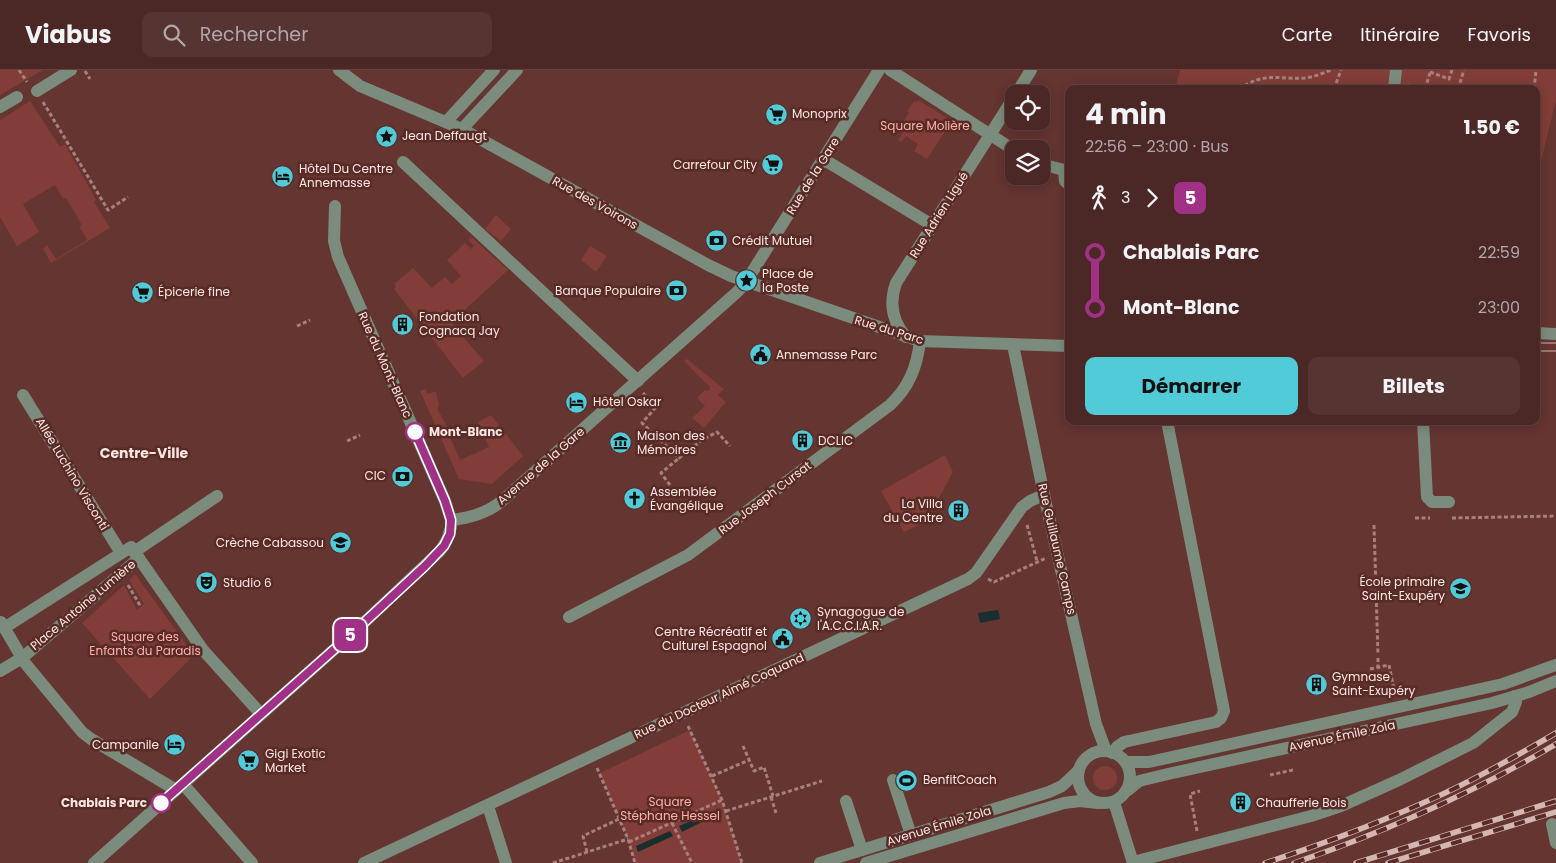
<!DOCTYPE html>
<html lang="fr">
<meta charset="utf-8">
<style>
:root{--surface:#4b2825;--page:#553432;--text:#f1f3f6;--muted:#b2a6a7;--line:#624442;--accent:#52cbd9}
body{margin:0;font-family:Poppins,sans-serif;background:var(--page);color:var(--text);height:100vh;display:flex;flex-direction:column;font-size:19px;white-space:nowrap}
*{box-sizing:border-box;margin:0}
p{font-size:16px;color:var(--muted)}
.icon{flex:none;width:28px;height:28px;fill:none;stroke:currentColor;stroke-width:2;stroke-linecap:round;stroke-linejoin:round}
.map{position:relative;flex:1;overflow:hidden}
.side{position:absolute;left:1065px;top:15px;width:475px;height:340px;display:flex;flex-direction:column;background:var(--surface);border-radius:10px;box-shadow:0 2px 12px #0003,0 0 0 1px var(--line)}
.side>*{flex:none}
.badge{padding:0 10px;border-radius:8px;font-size:18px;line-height:32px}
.fabs{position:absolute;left:1005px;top:15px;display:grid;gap:10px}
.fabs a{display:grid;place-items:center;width:45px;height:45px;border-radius:10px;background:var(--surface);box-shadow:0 2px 12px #0003,0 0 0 1px var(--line);font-size:25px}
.map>.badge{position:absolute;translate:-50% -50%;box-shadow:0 0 0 2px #fff}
.legs{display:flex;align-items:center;gap:8px;height:55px;padding:0 20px;font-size:16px}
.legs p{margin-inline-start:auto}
.summary{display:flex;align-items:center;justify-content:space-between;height:85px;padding:0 20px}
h1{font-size:28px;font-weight:700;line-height:38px}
.button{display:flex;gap:10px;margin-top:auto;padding:10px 20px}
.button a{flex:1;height:58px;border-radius:10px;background:var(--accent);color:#111;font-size:20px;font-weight:700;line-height:58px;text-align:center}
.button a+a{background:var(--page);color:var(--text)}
ul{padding:0 20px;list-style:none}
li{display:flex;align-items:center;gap:18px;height:55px;font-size:19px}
li i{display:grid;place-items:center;width:8px;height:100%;margin:0 6px;background:currentColor}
li i::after{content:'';width:12px;height:12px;margin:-6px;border:4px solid;border-radius:50%;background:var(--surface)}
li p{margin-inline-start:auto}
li:first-child i{background:linear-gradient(#0000 50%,currentColor 0)}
li:last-child i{background:linear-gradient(currentColor 50%,#0000 0)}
header{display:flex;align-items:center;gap:30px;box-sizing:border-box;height:70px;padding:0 25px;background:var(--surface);border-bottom:1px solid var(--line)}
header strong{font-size:24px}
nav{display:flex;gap:28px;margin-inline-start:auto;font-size:18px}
.search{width:350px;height:45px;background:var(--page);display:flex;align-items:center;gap:12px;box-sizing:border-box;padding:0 18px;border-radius:10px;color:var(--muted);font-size:19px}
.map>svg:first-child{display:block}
.green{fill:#823d38}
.water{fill:#1a2d2f}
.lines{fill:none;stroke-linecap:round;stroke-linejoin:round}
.path{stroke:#a6817e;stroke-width:3;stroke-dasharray:4 2.5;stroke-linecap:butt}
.minor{stroke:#7b8c7c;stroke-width:12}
.tram{stroke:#d4b6b2;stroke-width:1}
.rail-casing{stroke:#d4b6b2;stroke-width:5.5}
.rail{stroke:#582b27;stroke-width:4;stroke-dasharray:11;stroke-linecap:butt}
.line-1-casing{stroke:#fff;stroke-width:11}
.line-1{stroke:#a13187;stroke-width:8}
.stop-1-dot{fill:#fff;stroke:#a13187;stroke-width:2.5}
.labels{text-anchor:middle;stroke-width:5;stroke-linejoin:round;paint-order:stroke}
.poi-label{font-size:12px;fill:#fde5e2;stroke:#582b27;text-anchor:start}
.park-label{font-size:12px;fill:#ffafa7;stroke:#582b27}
.street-label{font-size:12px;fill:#fde5e2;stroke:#582b27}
.stop-label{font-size:12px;font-weight:bold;fill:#fde5e2;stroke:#582b27;text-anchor:start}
.neighbourhood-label{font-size:14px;font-weight:bold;fill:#fde5e2;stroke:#582b27}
</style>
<header>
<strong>Viabus</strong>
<div class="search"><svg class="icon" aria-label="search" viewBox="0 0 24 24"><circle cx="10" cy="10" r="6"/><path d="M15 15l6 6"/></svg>Rechercher</div>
<nav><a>Carte</a><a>Itinéraire</a><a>Favoris</a></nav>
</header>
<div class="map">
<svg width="1556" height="793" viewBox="0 0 1556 793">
<rect width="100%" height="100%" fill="#643531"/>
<g class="green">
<polygon points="0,0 43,0 0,25"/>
<polygon points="1180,0 1556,0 1556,31 1536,111 1536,19 1175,19"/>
<polygon points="918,30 952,51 927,89 914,81 918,74 906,66 902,72 898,70 903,62 897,57 900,53 902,54 909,43 907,41 914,31 917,32"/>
<polygon points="30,31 60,77 65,74 96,130 94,132 110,158 51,193 43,179 47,175 56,189 87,170 80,157 82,155 66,128 63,129 55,115 23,134 39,162 17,176 0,147 0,50"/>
<polygon points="496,145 511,159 501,171 485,159"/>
<polygon points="471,167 508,200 455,249 457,251 453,255 484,291 463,308 394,219 396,216 394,214 413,198 432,218 445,207 452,214 461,206 447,190 465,173 471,179 474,176 468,170"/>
<polygon points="590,176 607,186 596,202 581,190"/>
<polygon points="687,289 724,319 718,325 726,332 704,358 692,348 705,336 697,328 705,320 707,321 710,319 709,316 684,291"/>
<polygon points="425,319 428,324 436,321 439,336 437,338 451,364 449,365 460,390 489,377 478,352 491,345 523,386 492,414 459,409 420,321"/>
<polygon points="945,385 953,402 926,452 904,462 881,421"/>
<polygon points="135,504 194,585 150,629 82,553 124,515 137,540 144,534 129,510"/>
<polygon points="690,660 722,730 742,793 635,793 628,769 600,703"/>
<circle cx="1105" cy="708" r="12"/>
</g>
<g class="water">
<polygon points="998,540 1000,549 980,553 978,543"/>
<polygon points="718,744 682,762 679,756 702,746"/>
<polygon points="670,761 673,766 638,782 636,776"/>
</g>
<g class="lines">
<g class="path">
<polyline points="19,0 27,12"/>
<polyline points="85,1 90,9"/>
<polyline points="1430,2 1449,9 1452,0"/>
<polyline points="1408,15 1419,19"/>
<path d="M1239 19C1266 1 1278 10 1305 8 1314 7 1323 3 1331 0"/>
<polyline points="1334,19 1341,0"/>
<polyline points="1425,19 1430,3"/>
<polyline points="1458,19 1464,0"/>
<polyline points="1534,19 1536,0"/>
<polyline points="43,32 108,140 128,127"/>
<polyline points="297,256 310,250"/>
<polyline points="643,323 656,337 642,353 679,388 702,370 717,362 730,376"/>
<polyline points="347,371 360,365"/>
<polyline points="670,415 661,403 679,388"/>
<polyline points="1415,448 1430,448"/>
<polyline points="1452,448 1556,446"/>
<polyline points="1027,455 1037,491"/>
<polyline points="1374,455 1378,585"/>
<polyline points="988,509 994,512 1046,488"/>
<polyline points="128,515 141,537"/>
<polyline points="1378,588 1378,597"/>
<polyline points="1370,599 1389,595 1395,624"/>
<polyline points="688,656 722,730 742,793"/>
<polyline points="743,676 754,701 764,697 773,726"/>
<polyline points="597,698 628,769 635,793"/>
<polyline points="1270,705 1293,700"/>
<polyline points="712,706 749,690"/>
<polyline points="771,727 776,743"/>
<polyline points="726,741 822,711"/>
<polyline points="672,753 692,793"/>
<polyline points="1197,761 1190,724 1200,721"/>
<polyline points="629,772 722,730"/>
<polyline points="587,782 583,766 619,749"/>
<polyline points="553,793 628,769"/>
</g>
<g class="minor">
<polyline points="339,0 360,16 462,59 708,195 731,206 920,271 1069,276"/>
<polyline points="890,0 1014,80"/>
<polyline points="1394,19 1396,0"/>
<polyline points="37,21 71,0"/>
<polyline points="1016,24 1031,0"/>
<polyline points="0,37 17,27"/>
<polyline points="446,52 494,0"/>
<polyline points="462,59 517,0"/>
<polyline points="823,89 932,155"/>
<polyline points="403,92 638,311"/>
<polyline points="1041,94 1064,100 1065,111 1069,115"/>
<polyline points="1536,263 1556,264"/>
<path d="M906 267C892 251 889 233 896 213L1014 27"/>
<polyline points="1013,275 1044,425 1096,654 1106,681"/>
<polyline points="23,325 121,483"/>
<polyline points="1423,351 1427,427 1432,432 1449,432"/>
<path d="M451 450C471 448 488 443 503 430L736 223 744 215 879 0"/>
<polyline points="134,482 217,426"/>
<path d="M569 547 688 485 890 335C909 317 917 297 920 271"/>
<polyline points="1,552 25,593 82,662 91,669 176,720"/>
<polyline points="4,558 131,477 203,580 261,644"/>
<polyline points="0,601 22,588 139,488"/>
<circle cx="1104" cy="707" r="26"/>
<polyline points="1112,683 1117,677 1124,672 1216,652 1221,648 1224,641 1167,351"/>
<polyline points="1126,692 1149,692 1503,614 1556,595"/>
<polyline points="893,710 911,765"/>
<polyline points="183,714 252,793"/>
<polyline points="1128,720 1139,711 1168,704 1492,633 1529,622 1556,611"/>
<polyline points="846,731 862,780"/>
<polyline points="1114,732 1133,793"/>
<polyline points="488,736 506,793"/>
<polyline points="1552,754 1556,773"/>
<polyline points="1133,792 1311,746 1341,736 1399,710 1473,673 1512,642 1516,632 1515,626"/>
<polyline points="94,793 356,560 440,481 447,470 451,457 451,450 445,431 338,187 334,171 335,136"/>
<polyline points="364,793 968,509 976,503 1022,437 1030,431 1044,425"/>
<polyline points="820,793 1049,722 1062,716 1079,700"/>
<polyline points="866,793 1064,733 1080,731 1098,733"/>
</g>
<g class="tram">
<polyline points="1536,273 1556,273"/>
<polyline points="1536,281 1556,281"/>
</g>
<defs>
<g id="rail">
<path d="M1265 793C1326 773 1387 750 1445 723 1483 705 1520 684 1556 663"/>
<path d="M1294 793C1385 762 1473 723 1556 674"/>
<polyline points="1356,793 1556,731"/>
<polyline points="1388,793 1556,742"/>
</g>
</defs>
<use href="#rail" class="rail-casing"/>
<use href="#rail" class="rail"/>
</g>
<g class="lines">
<defs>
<polyline id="line-1" points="161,733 356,560 425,496 444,476 450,464 451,450 445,431 415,362"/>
</defs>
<use href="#line-1" class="line-1-casing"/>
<use href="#line-1" class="line-1"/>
</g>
<defs>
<symbol id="supermarket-disc" viewBox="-11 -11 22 22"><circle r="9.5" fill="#52cbd9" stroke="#582b27"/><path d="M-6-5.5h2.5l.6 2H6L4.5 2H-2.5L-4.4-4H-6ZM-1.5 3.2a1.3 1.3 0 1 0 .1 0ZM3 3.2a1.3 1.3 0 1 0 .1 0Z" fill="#111"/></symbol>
<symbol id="sight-disc" viewBox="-11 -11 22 22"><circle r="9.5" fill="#52cbd9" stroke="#582b27"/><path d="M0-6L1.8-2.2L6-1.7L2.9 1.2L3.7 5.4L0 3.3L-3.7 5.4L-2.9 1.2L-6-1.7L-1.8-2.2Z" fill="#111"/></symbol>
<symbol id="hotel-disc" viewBox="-11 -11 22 22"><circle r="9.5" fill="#52cbd9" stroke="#582b27"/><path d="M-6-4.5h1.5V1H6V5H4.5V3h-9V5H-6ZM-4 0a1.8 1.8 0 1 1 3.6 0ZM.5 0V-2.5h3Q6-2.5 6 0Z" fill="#111"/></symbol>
<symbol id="bank-disc" viewBox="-11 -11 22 22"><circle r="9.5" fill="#52cbd9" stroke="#582b27"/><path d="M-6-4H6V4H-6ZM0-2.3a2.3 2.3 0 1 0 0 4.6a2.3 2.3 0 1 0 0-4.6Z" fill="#111"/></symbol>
<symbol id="building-disc" viewBox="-11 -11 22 22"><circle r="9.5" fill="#52cbd9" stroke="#582b27"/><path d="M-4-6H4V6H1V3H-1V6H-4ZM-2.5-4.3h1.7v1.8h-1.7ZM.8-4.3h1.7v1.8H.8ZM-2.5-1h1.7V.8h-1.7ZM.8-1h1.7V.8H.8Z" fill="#111"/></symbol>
<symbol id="civic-disc" viewBox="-11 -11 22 22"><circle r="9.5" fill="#52cbd9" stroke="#582b27"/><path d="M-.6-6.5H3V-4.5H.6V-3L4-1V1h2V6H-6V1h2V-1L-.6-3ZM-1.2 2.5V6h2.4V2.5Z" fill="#111"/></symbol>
<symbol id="museum-disc" viewBox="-11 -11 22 22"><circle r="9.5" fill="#52cbd9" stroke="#582b27"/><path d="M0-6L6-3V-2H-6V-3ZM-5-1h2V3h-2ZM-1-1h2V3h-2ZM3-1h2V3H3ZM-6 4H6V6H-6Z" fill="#111"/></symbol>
<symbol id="church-disc" viewBox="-11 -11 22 22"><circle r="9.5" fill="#52cbd9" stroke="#582b27"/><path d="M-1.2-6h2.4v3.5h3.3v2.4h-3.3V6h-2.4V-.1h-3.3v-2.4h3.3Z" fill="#111"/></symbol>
<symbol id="school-disc" viewBox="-11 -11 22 22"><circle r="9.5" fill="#52cbd9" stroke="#582b27"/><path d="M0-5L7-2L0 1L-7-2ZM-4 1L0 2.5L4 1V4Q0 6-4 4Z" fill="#111"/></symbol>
<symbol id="theatre-disc" viewBox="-11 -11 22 22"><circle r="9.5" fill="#52cbd9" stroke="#582b27"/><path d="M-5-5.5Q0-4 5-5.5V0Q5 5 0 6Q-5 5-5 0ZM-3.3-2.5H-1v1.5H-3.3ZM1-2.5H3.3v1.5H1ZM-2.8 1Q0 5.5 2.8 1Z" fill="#111"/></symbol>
<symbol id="synagogue-disc" viewBox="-11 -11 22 22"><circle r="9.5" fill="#52cbd9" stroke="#582b27"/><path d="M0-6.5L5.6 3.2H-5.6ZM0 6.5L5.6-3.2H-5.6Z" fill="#111"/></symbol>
<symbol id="stadium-disc" viewBox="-11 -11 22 22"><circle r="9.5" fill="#52cbd9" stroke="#582b27"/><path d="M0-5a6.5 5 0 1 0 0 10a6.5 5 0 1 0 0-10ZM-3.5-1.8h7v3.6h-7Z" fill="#111"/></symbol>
</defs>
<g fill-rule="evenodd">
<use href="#supermarket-disc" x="764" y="32" width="25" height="25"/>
<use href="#sight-disc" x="374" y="54" width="25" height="25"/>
<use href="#supermarket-disc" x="760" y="82" width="25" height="25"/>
<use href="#hotel-disc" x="270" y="94" width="25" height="25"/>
<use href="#bank-disc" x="704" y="158" width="25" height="25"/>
<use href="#sight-disc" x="734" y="198" width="25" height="25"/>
<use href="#bank-disc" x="664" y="208" width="25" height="25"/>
<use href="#supermarket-disc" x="130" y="210" width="25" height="25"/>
<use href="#building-disc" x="390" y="242" width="25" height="25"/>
<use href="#civic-disc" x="748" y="272" width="25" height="25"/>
<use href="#hotel-disc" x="564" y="320" width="25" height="25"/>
<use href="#building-disc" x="790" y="358" width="25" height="25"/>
<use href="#museum-disc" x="608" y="360" width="25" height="25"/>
<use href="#bank-disc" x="390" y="394" width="25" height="25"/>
<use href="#church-disc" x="622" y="416" width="25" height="25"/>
<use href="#building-disc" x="946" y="428" width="25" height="25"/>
<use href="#school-disc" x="328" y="460" width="25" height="25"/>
<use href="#theatre-disc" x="194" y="500" width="25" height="25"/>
<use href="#school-disc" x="1448" y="506" width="25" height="25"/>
<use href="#synagogue-disc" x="788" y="536" width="25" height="25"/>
<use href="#civic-disc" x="770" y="556" width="25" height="25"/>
<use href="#building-disc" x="1304" y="602" width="25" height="25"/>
<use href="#hotel-disc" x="162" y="662" width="25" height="25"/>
<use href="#supermarket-disc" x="236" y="678" width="25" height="25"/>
<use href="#stadium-disc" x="894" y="698" width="25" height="25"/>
<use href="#building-disc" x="1228" y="720" width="25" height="25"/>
</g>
<g class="stop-1-dot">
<circle cx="415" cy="362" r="9"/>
<circle cx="161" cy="733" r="9"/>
</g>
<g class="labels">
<g class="poi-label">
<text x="792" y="48">Monoprix</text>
<text x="402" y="70">Jean Deffaugt</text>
<text x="757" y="99" text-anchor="end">Carrefour City</text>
<text x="299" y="103">Hôtel Du Centre<tspan x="299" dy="14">Annemasse</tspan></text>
<text x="732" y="175">Crédit Mutuel</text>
<text x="762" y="208">Place de<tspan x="762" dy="14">la Poste</tspan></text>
<text x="661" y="225" text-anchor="end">Banque Populaire</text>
<text x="158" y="226">Épicerie fine</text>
<text x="419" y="251">Fondation<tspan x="419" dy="14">Cognacq Jay</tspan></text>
<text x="776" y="289">Annemasse Parc</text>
<text x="593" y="336">Hôtel Oskar</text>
<text x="637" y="370">Maison des<tspan x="637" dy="14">Mémoires</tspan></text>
<text x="818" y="375">DCLIC</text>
<text x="386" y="410" text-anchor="end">CIC</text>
<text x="650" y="426">Assemblée<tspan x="650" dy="14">Évangélique</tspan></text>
<text x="943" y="438" text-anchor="end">La Villa<tspan x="943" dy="14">du Centre</tspan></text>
<text x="324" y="477" text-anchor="end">Crèche Cabassou</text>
<text x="1445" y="516" text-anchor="end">École primaire<tspan x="1445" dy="14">Saint-Exupéry</tspan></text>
<text x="223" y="517">Studio 6</text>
<text x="817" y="546">Synagogue de<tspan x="817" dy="14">l'A.C.C.I.A.R.</tspan></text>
<text x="767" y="566" text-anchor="end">Centre Récréatif et<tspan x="767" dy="14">Culturel Espagnol</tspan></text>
<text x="1332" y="611">Gymnase<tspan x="1332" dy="14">Saint-Exupéry</tspan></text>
<text x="159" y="679" text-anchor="end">Campanile</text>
<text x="265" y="688">Gigi Exotic<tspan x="265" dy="14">Market</tspan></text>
<text x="923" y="714">BenfitCoach</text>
<text x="1256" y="737">Chaufferie Bois</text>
</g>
<g class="park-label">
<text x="925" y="60">Square Molière</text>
<text x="145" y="571">Square des<tspan x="145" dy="14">Enfants du Paradis</tspan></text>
<text x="670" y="736">Square<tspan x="670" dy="14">Stéphane Hessel</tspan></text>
</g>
<g class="street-label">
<text transform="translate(813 106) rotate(-58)" y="4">Rue de la Gare</text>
<text transform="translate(595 133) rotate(29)" y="4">Rue des Voirons</text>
<text transform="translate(939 145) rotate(-58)" y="4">Rue Adrien Ligué</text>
<text transform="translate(889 260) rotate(17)" y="4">Rue du Parc</text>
<text transform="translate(385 295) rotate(66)" y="4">Rue du Mont-Blanc</text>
<text transform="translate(541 396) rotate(-41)" y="4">Avenue de la Gare</text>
<text transform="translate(72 404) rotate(59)" y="4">Allée Luchino Visconti</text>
<text transform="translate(765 428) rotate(-37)" y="4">Rue Joseph Cursat</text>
<text transform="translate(1057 479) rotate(77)" y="4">Rue Guillaume Camps</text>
<text transform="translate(83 535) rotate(-40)" y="4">Place Antoine Lumière</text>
<text transform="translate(719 626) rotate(-25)" y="4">Rue du Docteur Aimé Coquand</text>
<text transform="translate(1342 666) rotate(-12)" y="4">Avenue Émile Zola</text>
<text transform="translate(939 756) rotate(-17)" y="4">Avenue Émile Zola</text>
</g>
<g class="stop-label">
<text x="429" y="366">Mont-Blanc</text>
<text x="147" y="737" text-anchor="end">Chablais Parc</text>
</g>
<g class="neighbourhood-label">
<text x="144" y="388">Centre-Ville</text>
</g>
</g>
</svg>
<div class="fabs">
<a><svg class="icon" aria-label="locate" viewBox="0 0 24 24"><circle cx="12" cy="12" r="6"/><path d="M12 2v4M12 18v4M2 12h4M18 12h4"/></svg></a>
<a><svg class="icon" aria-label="layers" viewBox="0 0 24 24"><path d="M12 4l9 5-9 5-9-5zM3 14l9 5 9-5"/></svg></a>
</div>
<b class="badge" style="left:350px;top:565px;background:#a13187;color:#fff">5</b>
<section class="side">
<div class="summary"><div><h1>4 min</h1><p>22:56 – 23:00 · Bus</p></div><b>1.50 €</b></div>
<div class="legs"><svg class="icon" aria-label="walk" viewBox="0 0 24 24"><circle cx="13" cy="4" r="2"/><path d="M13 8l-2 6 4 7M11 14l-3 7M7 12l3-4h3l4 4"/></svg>3<svg class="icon" aria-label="forward" viewBox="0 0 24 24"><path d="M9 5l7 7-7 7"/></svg><b class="badge" style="background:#a13187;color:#fff">5</b></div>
<ul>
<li><i style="color:#a13187"></i><b>Chablais Parc</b><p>22:59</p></li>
<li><i style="color:#a13187"></i><b>Mont-Blanc</b><p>23:00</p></li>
</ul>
<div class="button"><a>Démarrer</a><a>Billets</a></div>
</section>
</div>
